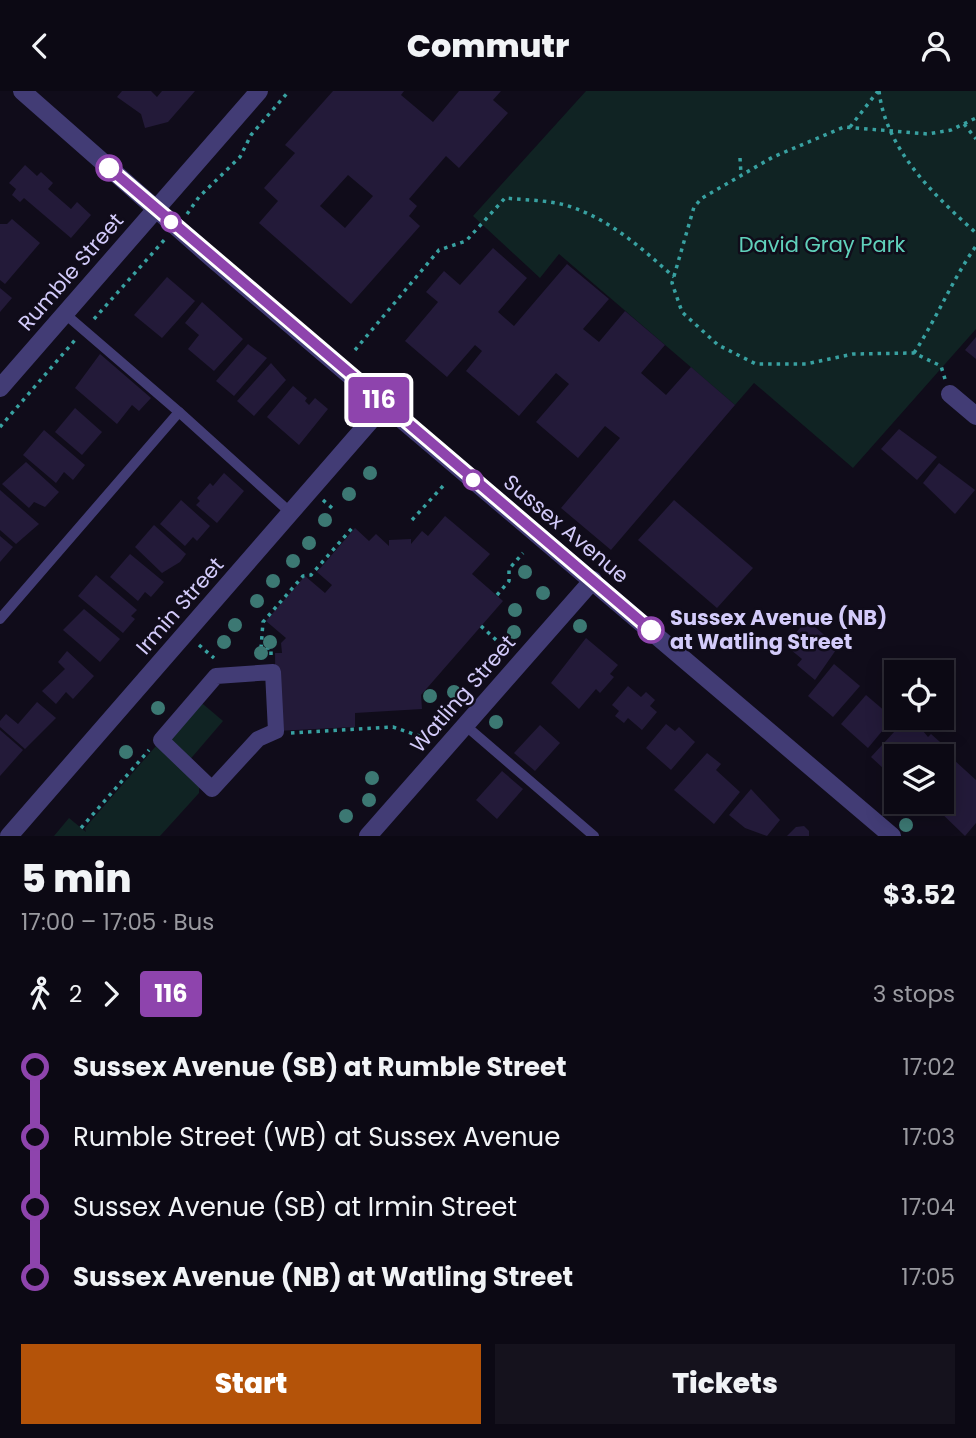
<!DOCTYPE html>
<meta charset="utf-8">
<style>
:root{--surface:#0c0914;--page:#15121d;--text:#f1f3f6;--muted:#9a9aa0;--line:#2c2a34;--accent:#b45309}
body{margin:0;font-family:Poppins,sans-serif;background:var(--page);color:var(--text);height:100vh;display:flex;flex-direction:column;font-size:26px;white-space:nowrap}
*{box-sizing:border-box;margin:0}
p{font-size:23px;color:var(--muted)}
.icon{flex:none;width:38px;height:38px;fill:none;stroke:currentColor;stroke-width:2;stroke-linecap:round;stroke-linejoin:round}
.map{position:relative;height:745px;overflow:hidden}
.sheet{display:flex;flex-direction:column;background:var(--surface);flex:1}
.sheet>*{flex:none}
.badge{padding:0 14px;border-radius:5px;font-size:24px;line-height:46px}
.fabs{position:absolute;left:884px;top:569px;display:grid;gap:14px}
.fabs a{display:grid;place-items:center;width:70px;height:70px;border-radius:0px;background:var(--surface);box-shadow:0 4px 18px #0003,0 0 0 2px var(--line);font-size:35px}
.map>.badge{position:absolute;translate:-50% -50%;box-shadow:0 0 0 4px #fff}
.legs{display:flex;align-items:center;gap:10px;height:77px;padding:0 21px;font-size:23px}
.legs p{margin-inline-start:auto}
.headline{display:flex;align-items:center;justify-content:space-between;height:119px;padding:0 21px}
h1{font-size:38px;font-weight:800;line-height:52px}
.action{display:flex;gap:14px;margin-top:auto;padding:14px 21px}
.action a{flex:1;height:80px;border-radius:0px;background:var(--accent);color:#fff;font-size:28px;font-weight:800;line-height:80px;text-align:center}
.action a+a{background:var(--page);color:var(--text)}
ul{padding:0 21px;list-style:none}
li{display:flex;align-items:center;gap:24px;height:70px;font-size:26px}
li i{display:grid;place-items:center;width:10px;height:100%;margin:0 9px;background:currentColor}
li i::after{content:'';width:18px;height:18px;margin:-9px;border:5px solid;border-radius:50%;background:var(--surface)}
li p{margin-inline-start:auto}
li:first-child i{background:linear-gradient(#0000 50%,currentColor 0)}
li:last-child i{background:linear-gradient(currentColor 50%,#0000 0)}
header{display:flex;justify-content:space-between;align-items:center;height:91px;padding:0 21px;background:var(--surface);font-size:32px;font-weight:800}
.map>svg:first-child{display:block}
.green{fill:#102323}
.building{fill:#231a39;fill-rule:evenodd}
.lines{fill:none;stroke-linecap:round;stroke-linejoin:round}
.path{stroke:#38a1a1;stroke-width:3.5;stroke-dasharray:3.5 5;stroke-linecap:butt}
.service{stroke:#423c75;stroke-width:10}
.pedestrian{stroke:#423c75;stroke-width:16}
.minor{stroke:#423c75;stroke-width:18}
.tertiary{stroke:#423c75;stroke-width:18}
.tree{fill:#3c7873}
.line-1-casing{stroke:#fff;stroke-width:16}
.line-1{stroke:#8e44ad;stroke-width:10}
.stop-1-dot{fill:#fff;stroke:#8e44ad;stroke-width:3.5}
.labels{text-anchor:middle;stroke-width:5;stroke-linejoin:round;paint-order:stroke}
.park-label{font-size:21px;fill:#60d1bb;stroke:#100c1a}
.street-label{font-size:21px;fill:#d3cbfa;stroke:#100c1a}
.stop-label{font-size:21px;font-weight:bold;fill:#d3cbfa;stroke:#100c1a;text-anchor:start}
</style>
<header><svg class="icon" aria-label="back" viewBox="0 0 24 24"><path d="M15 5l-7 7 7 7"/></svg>Commutr<svg class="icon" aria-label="person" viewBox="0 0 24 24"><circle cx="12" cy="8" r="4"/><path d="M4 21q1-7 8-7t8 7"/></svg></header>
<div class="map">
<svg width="976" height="745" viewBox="0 0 976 745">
<rect width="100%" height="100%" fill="#100c1a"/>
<g class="green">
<polygon points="586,0 976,0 976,238 853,377 754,292 735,314 559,163 540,187 473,125"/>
<polygon points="197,608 223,630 187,672 161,649"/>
<polygon points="156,655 199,692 199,702 160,745 54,745 69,727 86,741 85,737"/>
</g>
<g class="building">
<polygon points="122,0 151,0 157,6 162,0 195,0 168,31 145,37 141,23 117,6"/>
<path d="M333 0H404L401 4 433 31 459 0H501L493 9 508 22 459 77 446 65 409 108 417 115 409 125 420 135 351 213 259 132 278 110 264 97 295 62 285 54ZM348 84 373 105 345 137 320 115Z"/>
<polygon points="25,74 37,85 41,81 53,92 48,98 71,118 77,111 91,124 71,147 24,107 20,111 12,104 16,98 9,92"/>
<polygon points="12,128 40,152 5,193 0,189 0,133 7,133"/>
<polygon points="493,157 527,187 498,221 514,235 567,173 609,208 583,238 599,251 625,220 665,254 641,282 666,304 691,276 735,314 611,459 561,417 620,347 605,335 578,367 536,331 569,293 556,282 519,325 466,280 482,260 475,254 447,286 405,250 438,211 426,201 444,180 460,194"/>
<polygon points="167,186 195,210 162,247 134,224"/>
<polygon points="0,197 12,207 0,221"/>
<polygon points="202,211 243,248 214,280 188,258 199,244 185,232"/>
<polygon points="976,246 976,268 965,259"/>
<polygon points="248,253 267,267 234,305 216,290"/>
<polygon points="100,263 151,307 139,320 132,314 117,333 75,297"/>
<polygon points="271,272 286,289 254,325 237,310"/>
<polygon points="293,295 307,307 305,310 309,314 315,307 328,318 299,354 267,326"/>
<polygon points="75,317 102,341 82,364 55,341"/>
<polygon points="899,338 937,366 917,389 881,358"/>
<polygon points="44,339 85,374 73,389 64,381 56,392 23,364"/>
<polygon points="26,371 59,401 45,416 34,411 29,417 2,393"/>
<polygon points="939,372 975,399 955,423 923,392"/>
<polygon points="224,382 244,400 217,432 196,414 200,410 197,407 210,392 213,395"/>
<polygon points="0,399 39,433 16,453 0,439"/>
<polygon points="181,409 210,435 197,450 193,446 185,455 160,433"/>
<polygon points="674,409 753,477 717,517 638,449"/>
<polygon points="445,425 490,463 472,483 503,510 421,604 422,618 355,622 355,636 276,640 275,562 282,562 281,552 286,547 266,530 305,485 325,502 332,494 317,481 355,437 369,450 376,443 389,455 389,449 411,448 411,453 422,440 428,445"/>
<polygon points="154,434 186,463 180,471 162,482 135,456"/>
<polygon points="0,445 13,456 0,471"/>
<polygon points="130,463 164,491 151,506 145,501 138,510 110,486"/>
<polygon points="96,484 137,519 131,525 135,528 123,542 78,505"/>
<polygon points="84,518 120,548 100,571 63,539"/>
<polygon points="807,529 838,556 815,589 797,574 802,568 785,554"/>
<polygon points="586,547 618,574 610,583 614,586 600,602 596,598 579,618 551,592"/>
<polygon points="67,560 94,585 73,608 66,601 56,613 42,600 65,578 58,571"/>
<polygon points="834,573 860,595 833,626 808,605"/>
<polygon points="628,595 641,606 646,601 655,609 650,615 657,621 642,639 628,627 624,632 615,625 619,620 612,614"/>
<polygon points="866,604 893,627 868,657 841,633"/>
<polygon points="37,611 56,627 25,658 0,636 0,630 6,623 18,633"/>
<polygon points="906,628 910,631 913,628 928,646 931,643 940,651 935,657 943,665 896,665 896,689 871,666"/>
<polygon points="666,633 675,640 679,636 695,651 671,679 646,657"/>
<polygon points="540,634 560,652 535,680 514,662"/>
<polygon points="0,639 23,659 0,685"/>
<polygon points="707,662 721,673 716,679 740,701 714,733 674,699"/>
<polygon points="954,669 976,689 976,732 965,745 932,713 930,715 925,710 942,710 942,684"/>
<polygon points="502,680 523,698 497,728 476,709"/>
<polygon points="751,698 780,729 767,745 745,737 729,724"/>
<polygon points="804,735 809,740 809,745 787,745 796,736"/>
</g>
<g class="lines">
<g class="path">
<path d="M879 0C886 59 934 104 976 142"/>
<polyline points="964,33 976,48"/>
<polyline points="850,36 878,0"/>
<polyline points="740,67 741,83"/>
<polyline points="187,123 199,106 240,66 251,44 289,0"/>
<polyline points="94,228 166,147"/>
<path d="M355 259 439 159 466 150 505 107C524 109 546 109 565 114 609 127 640 156 674 186"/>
<path d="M914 262C937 227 952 189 976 155"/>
<polyline points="945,288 941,275 914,262 853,263 806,273 756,273 718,254 682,221 672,192 694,116 702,107 773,66 844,36 928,43 951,39 976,27"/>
<polyline points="0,336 75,249"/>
<polyline points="323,409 332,417"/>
<polyline points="412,429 443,395"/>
<polyline points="497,504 509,490 509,478 523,462"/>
<polyline points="481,535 507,559"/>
<polyline points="199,554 214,567"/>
<polyline points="271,564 271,557 261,557 263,531 303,485 311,484 353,436"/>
<polyline points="291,642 393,636 428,648"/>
<polyline points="81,737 149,659"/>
</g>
<g class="service">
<polyline points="64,222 179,321"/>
<polyline points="0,528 179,321 292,423"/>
<polyline points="466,635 594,745"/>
</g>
<polygon class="pedestrian" points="273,581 276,640 258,648 212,698 161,649 216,585"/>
<g class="minor">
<polyline points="950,303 976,325"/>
<polyline points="9,745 385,313"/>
<polyline points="368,745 593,489"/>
</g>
<g class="tertiary">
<polyline points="22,0 214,169 892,745"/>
<polyline points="0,297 259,0"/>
</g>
</g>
<g class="tree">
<circle cx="370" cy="382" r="7"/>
<circle cx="349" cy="403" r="7"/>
<circle cx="325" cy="429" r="7"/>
<circle cx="309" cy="452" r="7"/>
<circle cx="293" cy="470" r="7"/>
<circle cx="525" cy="481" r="7"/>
<circle cx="273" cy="490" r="7"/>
<circle cx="543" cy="502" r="7"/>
<circle cx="257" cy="510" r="7"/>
<circle cx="515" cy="519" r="7"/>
<circle cx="235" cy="534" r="7"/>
<circle cx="580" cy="535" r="7"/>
<circle cx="514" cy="541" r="7"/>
<circle cx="224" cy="551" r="7"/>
<circle cx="270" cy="551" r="7"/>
<circle cx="261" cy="562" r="7"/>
<circle cx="481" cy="583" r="7"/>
<circle cx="454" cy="601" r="7"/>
<circle cx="430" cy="605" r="7"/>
<circle cx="158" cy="617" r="7"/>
<circle cx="496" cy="631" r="7"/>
<circle cx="126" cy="661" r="7"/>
<circle cx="372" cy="687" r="7"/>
<circle cx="369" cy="709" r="7"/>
<circle cx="346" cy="725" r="7"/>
<circle cx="906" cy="734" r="7"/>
</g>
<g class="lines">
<defs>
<polyline id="line-1" points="109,77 651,539"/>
</defs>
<use href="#line-1" class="line-1-casing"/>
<use href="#line-1" class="line-1"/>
</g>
<g class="stop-1-dot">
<circle cx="109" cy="77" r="12"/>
<circle cx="171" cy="131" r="9"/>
<circle cx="473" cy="389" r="9"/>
<circle cx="651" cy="539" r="12"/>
</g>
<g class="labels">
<g class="park-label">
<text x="822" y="161">David Gray Park</text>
</g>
<g class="street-label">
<text transform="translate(71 181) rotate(-49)" y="7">Rumble Street</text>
<text transform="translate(566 438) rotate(40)" y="7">Sussex Avenue</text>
<text transform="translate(180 515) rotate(-49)" y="7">Irmin Street</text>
<text transform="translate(463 603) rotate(-49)" y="7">Watling Street</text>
</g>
<g class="stop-label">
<text x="670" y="534">Sussex Avenue (NB)<tspan x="670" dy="24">at Watling Street</tspan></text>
</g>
</g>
</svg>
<div class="fabs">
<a><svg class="icon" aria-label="locate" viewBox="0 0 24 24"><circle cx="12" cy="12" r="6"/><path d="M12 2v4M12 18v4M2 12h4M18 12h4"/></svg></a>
<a><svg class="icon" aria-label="layers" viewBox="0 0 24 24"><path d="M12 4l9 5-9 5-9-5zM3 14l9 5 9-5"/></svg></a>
</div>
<b class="badge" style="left:379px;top:309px;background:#8e44ad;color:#fff">116</b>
</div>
<section class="sheet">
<div class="headline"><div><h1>5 min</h1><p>17:00 – 17:05 · Bus</p></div><b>$3.52</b></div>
<div class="legs"><svg class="icon" aria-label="walk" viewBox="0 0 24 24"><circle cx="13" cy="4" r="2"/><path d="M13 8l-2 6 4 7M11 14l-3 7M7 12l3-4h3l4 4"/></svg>2<svg class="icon" aria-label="forward" viewBox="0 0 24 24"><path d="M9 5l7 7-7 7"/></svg><b class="badge" style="background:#8e44ad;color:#fff">116</b><p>3 stops</p></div>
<ul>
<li><i style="color:#8e44ad"></i><b>Sussex Avenue (SB) at Rumble Street</b><p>17:02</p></li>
<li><i style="color:#8e44ad"></i><span>Rumble Street (WB) at Sussex Avenue</span><p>17:03</p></li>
<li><i style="color:#8e44ad"></i><span>Sussex Avenue (SB) at Irmin Street</span><p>17:04</p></li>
<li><i style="color:#8e44ad"></i><b>Sussex Avenue (NB) at Watling Street</b><p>17:05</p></li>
</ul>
<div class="action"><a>Start</a><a>Tickets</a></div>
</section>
